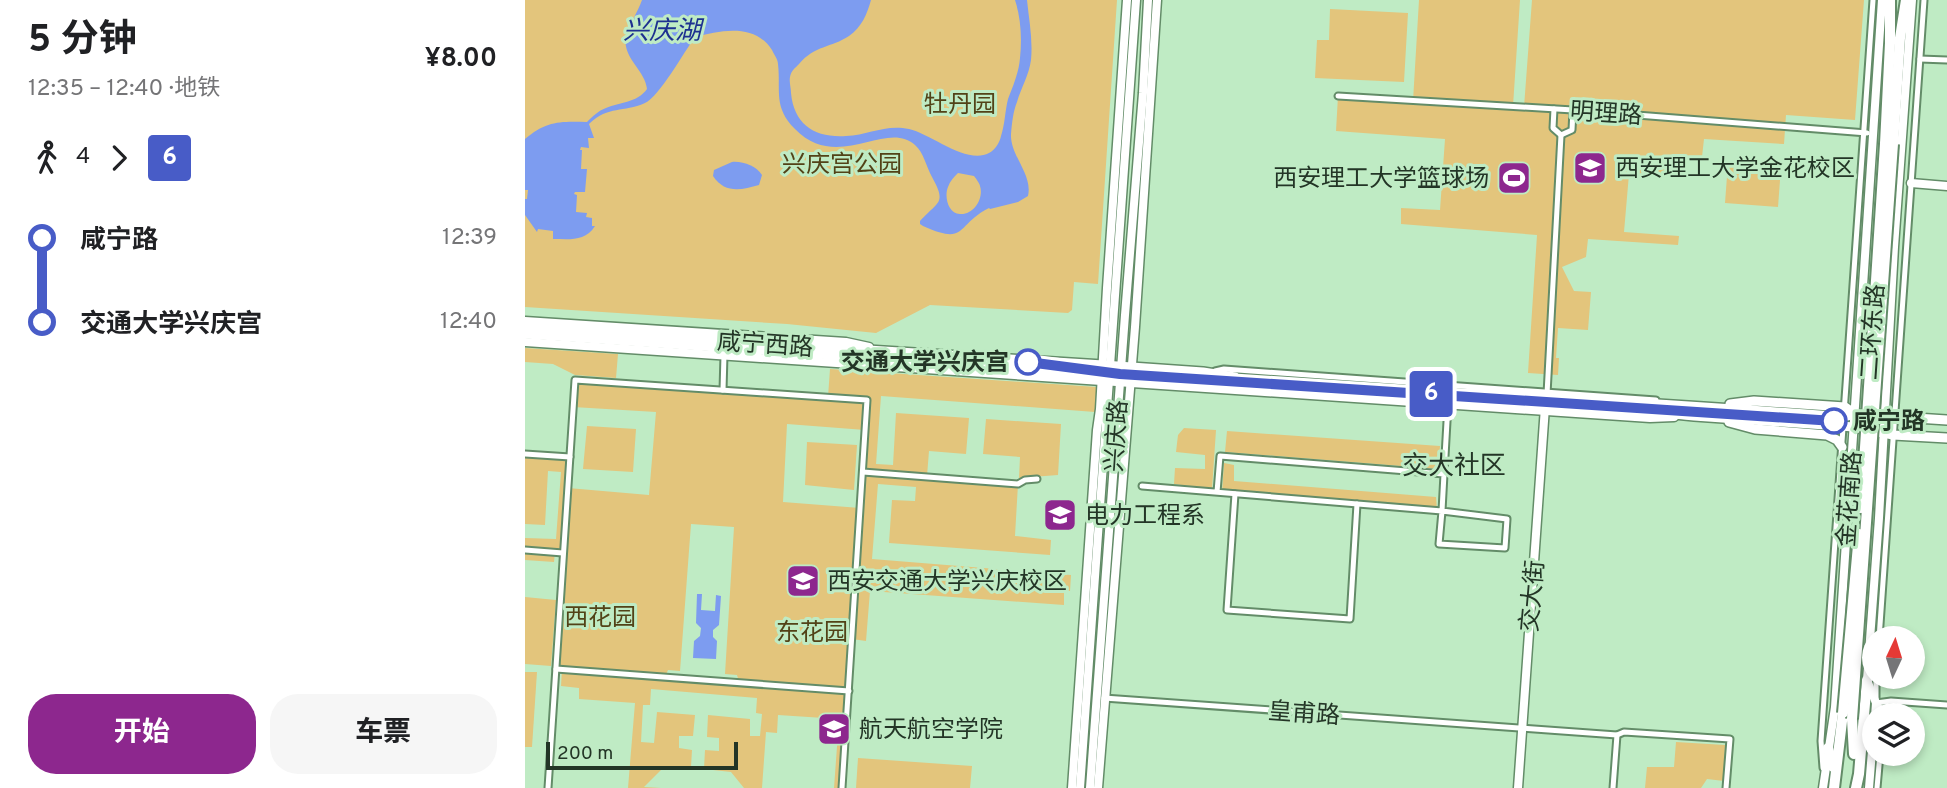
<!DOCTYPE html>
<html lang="zh">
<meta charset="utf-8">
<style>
:root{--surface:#fff;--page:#f6f6f6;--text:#202124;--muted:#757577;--accent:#8d278e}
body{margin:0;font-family:Overpass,"Noto Sans SC",sans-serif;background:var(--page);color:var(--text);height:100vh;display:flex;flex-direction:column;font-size:26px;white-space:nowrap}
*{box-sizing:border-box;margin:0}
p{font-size:23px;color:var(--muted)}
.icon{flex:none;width:38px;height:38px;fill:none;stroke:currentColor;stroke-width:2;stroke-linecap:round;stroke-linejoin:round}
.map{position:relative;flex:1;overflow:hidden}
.side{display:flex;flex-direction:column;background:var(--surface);width:525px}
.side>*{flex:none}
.badge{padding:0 14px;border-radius:5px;font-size:24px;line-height:46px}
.needle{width:46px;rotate:4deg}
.controls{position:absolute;left:1337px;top:626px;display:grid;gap:14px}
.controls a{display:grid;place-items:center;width:63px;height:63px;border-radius:50%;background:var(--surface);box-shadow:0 4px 10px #0003;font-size:35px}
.scale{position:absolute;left:21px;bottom:18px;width:192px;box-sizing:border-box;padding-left:7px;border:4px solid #233526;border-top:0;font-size:19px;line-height:24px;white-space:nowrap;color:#233526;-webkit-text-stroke:5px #bfebc4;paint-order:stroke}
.map>.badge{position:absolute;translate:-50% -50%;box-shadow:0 0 0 4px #fff}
.legs{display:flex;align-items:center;gap:10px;height:77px;padding:0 28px;font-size:23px}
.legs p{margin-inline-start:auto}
.summary{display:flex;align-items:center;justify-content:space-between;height:119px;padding:0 28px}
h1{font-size:38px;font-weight:700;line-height:52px}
.cta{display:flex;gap:14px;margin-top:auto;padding:14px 28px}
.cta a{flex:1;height:80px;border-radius:28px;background:var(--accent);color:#fff;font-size:28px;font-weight:700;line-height:80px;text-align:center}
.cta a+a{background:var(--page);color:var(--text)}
ul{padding:0 28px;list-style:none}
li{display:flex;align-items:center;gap:24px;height:84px;font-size:26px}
li i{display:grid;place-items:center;width:10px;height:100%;margin:0 9px;background:currentColor}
li i::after{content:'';width:18px;height:18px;margin:-9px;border:5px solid;border-radius:50%;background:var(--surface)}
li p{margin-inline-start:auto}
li:first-child i{background:linear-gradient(#0000 50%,currentColor 0)}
li:last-child i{background:linear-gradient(currentColor 50%,#0000 0)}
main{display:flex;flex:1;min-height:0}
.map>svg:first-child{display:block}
.green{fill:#e3c57c;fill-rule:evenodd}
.water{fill:#7d9cf0;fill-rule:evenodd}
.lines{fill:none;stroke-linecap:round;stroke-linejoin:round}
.street-casing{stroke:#638c68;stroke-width:9}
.secondary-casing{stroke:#638c68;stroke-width:11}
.primary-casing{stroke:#638c68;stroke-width:12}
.highway-casing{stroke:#638c68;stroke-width:14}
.street{stroke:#fff;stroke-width:5}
.secondary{stroke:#fff;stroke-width:8}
.primary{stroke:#fff;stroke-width:9}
.highway{stroke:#fff;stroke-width:10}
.highway-bridge-casing{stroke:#638c68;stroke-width:14;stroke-linecap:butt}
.highway-bridge{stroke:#fff;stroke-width:10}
.line-1-casing{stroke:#fff;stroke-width:16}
.line-1{stroke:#485cc7;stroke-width:10}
.stop-1-dot{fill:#fff;stroke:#485cc7;stroke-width:3.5}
.labels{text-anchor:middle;stroke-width:6;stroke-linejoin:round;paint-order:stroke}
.park-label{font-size:24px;fill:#524217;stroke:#bfebc4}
.street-label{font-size:24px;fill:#233526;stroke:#bfebc4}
.poi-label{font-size:24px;fill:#233526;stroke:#bfebc4;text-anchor:start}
.stop-label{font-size:24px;font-weight:bold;fill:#233526;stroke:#bfebc4;text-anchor:end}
.water-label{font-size:26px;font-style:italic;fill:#1d3190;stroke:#bfebc4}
.neighbourhood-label{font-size:26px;fill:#233526;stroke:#bfebc4}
</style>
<main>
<section class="side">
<div class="summary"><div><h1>5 分钟</h1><p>12:35 – 12:40 · 地铁</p></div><b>¥8.00</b></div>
<div class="legs"><svg class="icon" aria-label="walk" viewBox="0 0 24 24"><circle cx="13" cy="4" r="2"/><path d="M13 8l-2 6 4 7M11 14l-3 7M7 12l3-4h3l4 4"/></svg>4<svg class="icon" aria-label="forward" viewBox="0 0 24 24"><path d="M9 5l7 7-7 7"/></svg><b class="badge" style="background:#485cc7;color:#fff">6</b></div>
<ul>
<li><i style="color:#485cc7"></i><b>咸宁路</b><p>12:39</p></li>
<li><i style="color:#485cc7"></i><b>交通大学·兴庆宫</b><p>12:40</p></li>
</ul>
<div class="cta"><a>开始</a><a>车票</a></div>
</section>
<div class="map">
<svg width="1422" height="788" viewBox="0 0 1422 788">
<rect width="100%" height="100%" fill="#bfebc4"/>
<g class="green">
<polygon points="0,0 592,0 573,284 549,282 547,310 543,313 405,305 351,333 262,324 0,307"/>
<polygon points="894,0 995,0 988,106 999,107 1007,0 1339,0 1330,120 1261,115 1259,144 1179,139 1177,157 1153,155 1151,177 1104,174 1099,232 1154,236 1153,245 1063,239 1061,257 1037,267 1049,291 1066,292 1063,330 1033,328 1031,358 1034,358 1033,375 1003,373 1012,235 876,224 876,208 915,210 920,139 811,131 813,96 888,101"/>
<polygon points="805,9 883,13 879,82 790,78 792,40 804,40"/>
<polygon points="1203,163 1256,167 1253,207 1200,203"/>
<polygon points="0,348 93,354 91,378 50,375 28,364 0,362"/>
<path d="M305 369 572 387 570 412 356 396 351 464 368 465 371 413 444 418 441 454 404 451 402 476 493 484 490 536 526 540 525 555 364 543 367 500 390 501 391 487 353 484 347 559 546 575 545 591H539V605L345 591 341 641 327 639 324 691H320L313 788H309L314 719 253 715 252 733 241 732 237 788H219L206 772 179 769 180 750 194 751V738L182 737 183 715 225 719V736H235L237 714 231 713 232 698 126 689 125 705H118L116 742 129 743 132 712 170 715 168 736H154V748L167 750 166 767 140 766 119 787 136 788H103L110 703 54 699V688L36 686 37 669H31L36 553 30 552 29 562 0 560V538L31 539 36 472 23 471 20 525 0 524V454L45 457 43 488 124 495 131 412 48 407 50 380 303 397ZM262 424 340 430 335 508 258 502ZM166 524 209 527 200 674 212 675 214 682 140 677 143 670 155 671Z"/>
<polygon points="461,419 536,424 533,475 494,478 495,457 458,454"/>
<polygon points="62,426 111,429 108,472 58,469"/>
<polygon points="659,428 691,430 687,489 649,484 650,468 680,469 680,455 651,452 653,435"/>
<polygon points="702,431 915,446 913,469 700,452"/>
<polygon points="282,442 332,445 329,490 280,485"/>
<polygon points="699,463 709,465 709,481 911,497 912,510 697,493"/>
<polygon points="0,597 31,600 26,666 0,664"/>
<polygon points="0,672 12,672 7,747 0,747"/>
<polygon points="1151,742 1200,745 1199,781 1182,779 1176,788 1120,788 1122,767 1149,767"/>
<polygon points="333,758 447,766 445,788 331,788"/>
</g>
<g class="water">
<path d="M117 0H346C342 14 337 27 324 36 306 48 290 45 274 64 270 68 266 71 265 77 264 82 266 88 266 93 269 125 290 138 321 136 344 135 360 124 384 129 406 134 442 165 464 153 470 150 475 142 476 136 480 124 480 111 483 99 488 86 494 72 495 58 497 39 496 18 490 0H502C504 20 508 40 506 60 504 75 496 88 492 102 488 112 487 123 486 134 485 156 508 174 503 196L493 202 465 209 464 208C430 225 443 246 398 226L395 224V221C413 201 422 204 407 177 401 166 399 153 390 145 361 119 313 173 270 129 248 107 256 91 253 64 253 59 249 55 247 50 230 23 196 30 170 37 159 52 134 97 120 103 98 113 84 105 64 124L69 138H63L64 148 56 147 55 150H57L56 169H62L60 192H50L49 194 52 195 51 212 62 213 61 217 67 218V226H70C60 242 44 239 28 239V231L13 229 12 232 0 215V199H2L3 190H0V139C21 121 35 121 62 122 68 116 73 111 81 108 95 102 112 103 122 89 120 70 97 58 101 37 103 26 113 12 117 0ZM433 173 449 176C450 177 455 184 455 186 459 198 449 215 435 214 423 214 419 196 423 187 425 181 429 177 433 173Z"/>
<path d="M207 162C218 161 231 166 237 175L234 185C216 190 200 194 188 176L189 170Z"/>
<polygon points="172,594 177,594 176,610 190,611 191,595 196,596 194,625 188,630 188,637 192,641 191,659 168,658 169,641 175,636 176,628 171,623"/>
</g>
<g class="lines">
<defs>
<g id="street">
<polyline points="1395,59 1422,60"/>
<polyline points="813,96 1048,110 1342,133"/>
<polyline points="1029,109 1028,128 1036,135 1047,130 1048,110"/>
<polyline points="690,371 699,369 1131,400"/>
<polyline points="198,390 199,355"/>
<polyline points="1022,394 1036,135"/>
<polyline points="0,454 45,457"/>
<polyline points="338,472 493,484 500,480 512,479"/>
<polyline points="919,474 923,404"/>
<polyline points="617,486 917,511 914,544 980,548 982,519 917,511 919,474 695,456 692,492"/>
<polyline points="710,494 702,610 825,619 832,504"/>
<polyline points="0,550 38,553"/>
<polyline points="1354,639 1399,0"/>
<polyline points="31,669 324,691"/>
<polyline points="1351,677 1351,703 1358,710 1357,716"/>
<polyline points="579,698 1092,735 1099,732 1205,739 1201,788"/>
<polyline points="1351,703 1366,701 1422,705"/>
<polyline points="1298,768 1296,741 1348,0"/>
<polyline points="23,788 50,380 342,400 317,788"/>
<polyline points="1088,788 1092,735"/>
<polyline points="1352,788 1355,754"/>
</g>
<g id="secondary">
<polyline points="1386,183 1422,186"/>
<polyline points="0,321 321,342 344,347"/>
<polyline points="0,342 1125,418 1149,417"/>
<polyline points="1350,716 1351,703 1342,680 1354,518 1369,247 1387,0"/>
<polyline points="547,788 572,430 575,409 582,288 602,0"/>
<polyline points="555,788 611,0"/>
<polyline points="565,788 600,315 618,93 623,0"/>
<polyline points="573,788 610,327 632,0"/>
<polyline points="993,788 1020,407"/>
<polyline points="1298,788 1310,707 1357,0"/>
<polyline points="1344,788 1349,726"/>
</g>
<g id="primary">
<polyline points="0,328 578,365 678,372 710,377"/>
<polyline points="0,334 1110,410 1169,416 1329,427 1368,435 1422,438"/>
<polyline points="334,361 350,366"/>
<path d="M944 393C1069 400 1194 407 1319 417L1330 414 1422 420"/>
<polyline points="1205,404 1229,401 1320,407 1330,414"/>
<polyline points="1204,422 1230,429 1302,435 1312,440 1317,447"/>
</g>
<g id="highway">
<polyline points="1360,144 1365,43 1365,0"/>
<polyline points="1368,144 1375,38 1381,0"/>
<polyline points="1327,719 1329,754"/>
<polyline points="1303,748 1308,767"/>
<polyline points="1309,788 1318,713"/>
<polyline points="1331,788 1334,774 1342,680"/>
</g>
</defs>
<use href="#street" class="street-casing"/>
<use href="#secondary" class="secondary-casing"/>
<use href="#primary" class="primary-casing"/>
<use href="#highway" class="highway-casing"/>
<use href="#street" class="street"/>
<use href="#secondary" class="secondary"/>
<use href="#primary" class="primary"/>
<use href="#highway" class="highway"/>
<defs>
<g id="highway-bridge">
<polyline points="1336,508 1360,144"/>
<polyline points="1318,713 1334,534"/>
<polyline points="1327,719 1368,144"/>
</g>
</defs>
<use href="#highway-bridge" class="highway-bridge-casing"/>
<use href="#highway-bridge" class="highway-bridge"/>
</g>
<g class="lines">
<defs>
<polyline id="line-1" points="503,362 595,374 1309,421"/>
</defs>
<use href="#line-1" class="line-1-casing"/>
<use href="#line-1" class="line-1"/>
</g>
<defs>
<symbol id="university-square" viewBox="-11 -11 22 22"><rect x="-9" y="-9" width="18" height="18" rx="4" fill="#8d278e" stroke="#bfebc4"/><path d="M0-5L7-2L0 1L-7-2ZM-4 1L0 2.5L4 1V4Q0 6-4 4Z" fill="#fff"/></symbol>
<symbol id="stadium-square" viewBox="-11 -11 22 22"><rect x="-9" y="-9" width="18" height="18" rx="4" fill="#8d278e" stroke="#bfebc4"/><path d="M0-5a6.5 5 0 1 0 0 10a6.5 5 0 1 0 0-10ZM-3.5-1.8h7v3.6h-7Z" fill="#fff"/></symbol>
</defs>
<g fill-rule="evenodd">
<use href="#university-square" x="1046" y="149" width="38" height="38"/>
<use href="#stadium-square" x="970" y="159" width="38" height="38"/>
<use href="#university-square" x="516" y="496" width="38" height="38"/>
<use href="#university-square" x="259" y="562" width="38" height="38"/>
<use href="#university-square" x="290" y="710" width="38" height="38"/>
</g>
<g class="stop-1-dot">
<circle cx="503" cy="362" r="12"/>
<circle cx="1309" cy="421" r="12"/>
</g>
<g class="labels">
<g class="park-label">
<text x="435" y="112">牡丹园</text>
<text x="317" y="172">兴庆宫公园</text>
<text x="75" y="625">西花园</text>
<text x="287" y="640">东花园</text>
</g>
<g class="street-label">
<text transform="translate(1081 113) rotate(4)" y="8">明理路</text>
<text transform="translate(1347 332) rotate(-86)" y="8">二环东路</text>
<text transform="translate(240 344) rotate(4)" y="8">咸宁西路</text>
<text transform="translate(591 436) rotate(-86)" y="8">兴庆路</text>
<text transform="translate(1324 499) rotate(-86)" y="8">金花南路</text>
<text transform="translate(1007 596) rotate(-85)" y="8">交大街</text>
<text transform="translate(779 713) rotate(4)" y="8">皇甫路</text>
</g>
<g class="poi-label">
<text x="1090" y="176">西安理工大学金花校区</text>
<text x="964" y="186" text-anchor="end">西安理工大学篮球场</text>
<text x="560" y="523">电力工程系</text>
<text x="302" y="589">西安交通大学兴庆校区</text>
<text x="334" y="737">航天航空学院</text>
</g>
<g class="stop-label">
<text x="484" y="370">交通大学·兴庆宫</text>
<text x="1328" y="429" text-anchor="start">咸宁路</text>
</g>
<g class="water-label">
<text x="137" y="39">兴庆湖</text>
</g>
<g class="neighbourhood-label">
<text x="929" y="474">交大社区</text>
</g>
</g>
</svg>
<div class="controls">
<a><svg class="needle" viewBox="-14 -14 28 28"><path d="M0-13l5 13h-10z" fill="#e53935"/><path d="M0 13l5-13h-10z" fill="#757577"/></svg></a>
<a><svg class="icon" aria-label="layers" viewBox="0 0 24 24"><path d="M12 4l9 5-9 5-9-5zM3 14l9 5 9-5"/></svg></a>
</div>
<div class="scale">200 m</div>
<b class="badge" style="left:906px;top:394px;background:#485cc7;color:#fff">6</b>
</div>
</main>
